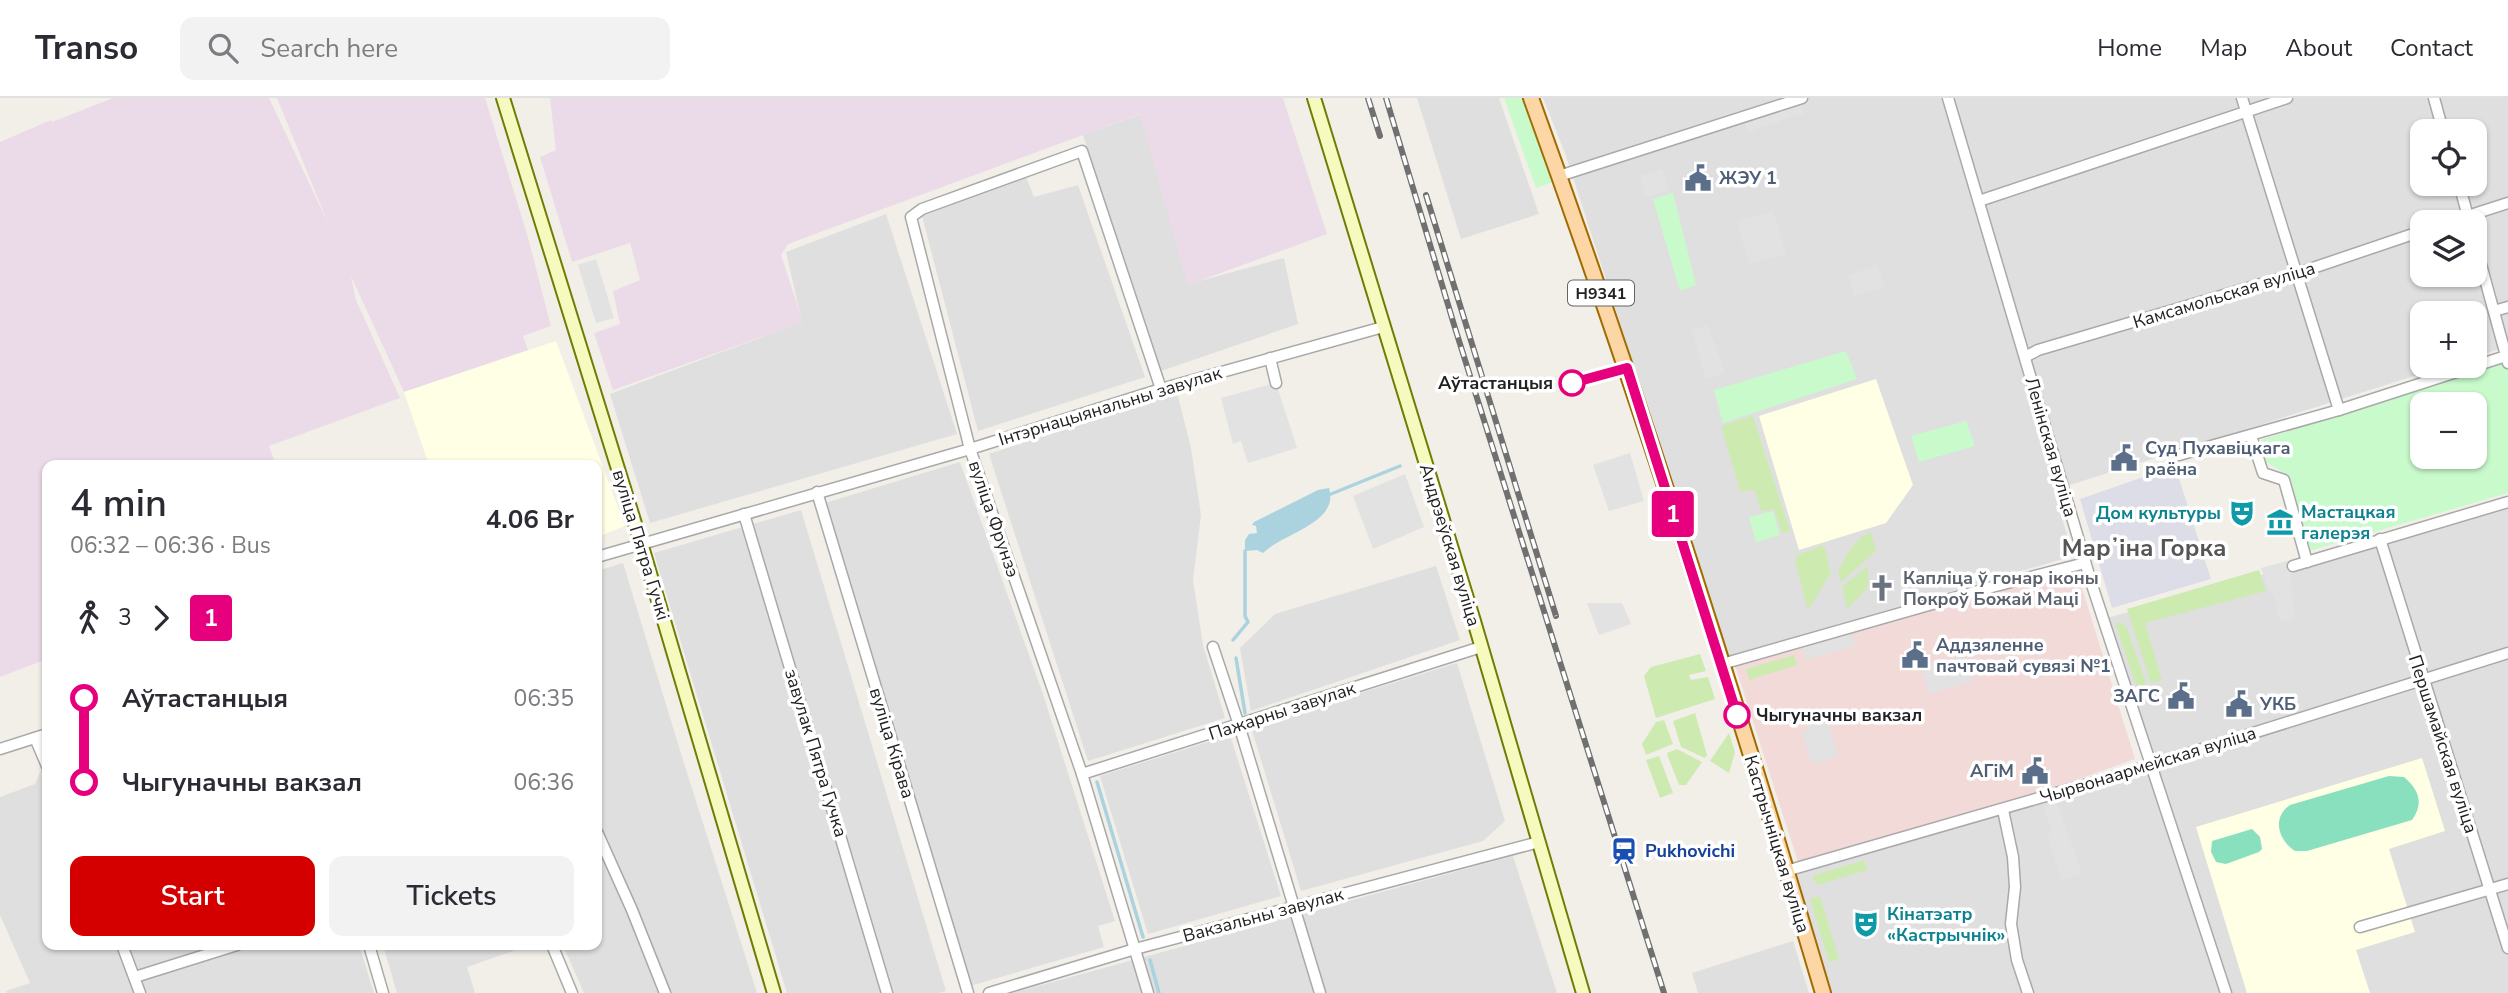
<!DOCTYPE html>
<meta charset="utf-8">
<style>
:root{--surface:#fff;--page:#f2f2f3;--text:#2b2b33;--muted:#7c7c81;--line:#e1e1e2;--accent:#d40000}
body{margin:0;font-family:"Nunito Sans",sans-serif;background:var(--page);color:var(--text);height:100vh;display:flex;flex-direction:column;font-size:26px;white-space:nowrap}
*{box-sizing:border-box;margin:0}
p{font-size:23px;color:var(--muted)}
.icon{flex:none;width:38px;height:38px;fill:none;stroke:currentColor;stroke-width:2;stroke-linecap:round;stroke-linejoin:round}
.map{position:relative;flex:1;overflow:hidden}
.details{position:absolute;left:42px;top:362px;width:560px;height:490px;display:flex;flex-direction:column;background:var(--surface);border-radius:14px;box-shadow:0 2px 5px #0004}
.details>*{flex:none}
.badge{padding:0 14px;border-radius:5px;font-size:24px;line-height:46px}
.controls{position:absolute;left:2410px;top:21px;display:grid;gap:14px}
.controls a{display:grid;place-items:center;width:77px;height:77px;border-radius:14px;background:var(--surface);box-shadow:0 2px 5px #0004;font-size:35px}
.map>.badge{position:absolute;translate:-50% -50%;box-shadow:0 0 0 4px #fff}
.legs{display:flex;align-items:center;gap:10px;height:77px;padding:0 28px;font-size:23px}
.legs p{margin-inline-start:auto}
.headline{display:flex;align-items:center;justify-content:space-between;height:119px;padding:0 28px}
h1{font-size:38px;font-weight:600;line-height:52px}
.action{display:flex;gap:14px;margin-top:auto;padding:14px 28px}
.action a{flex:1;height:80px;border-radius:14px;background:var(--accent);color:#fff;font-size:28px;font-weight:600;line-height:80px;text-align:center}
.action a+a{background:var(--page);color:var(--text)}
ul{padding:0 28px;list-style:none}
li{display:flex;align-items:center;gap:24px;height:84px;font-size:26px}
li i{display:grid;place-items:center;width:10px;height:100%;margin:0 9px;background:currentColor}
li i::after{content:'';width:18px;height:18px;margin:-9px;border:5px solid;border-radius:50%;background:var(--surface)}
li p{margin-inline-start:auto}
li:first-child i{background:linear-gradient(#0000 50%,currentColor 0)}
li:last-child i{background:linear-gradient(currentColor 50%,#0000 0)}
header{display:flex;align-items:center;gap:42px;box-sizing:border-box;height:98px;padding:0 35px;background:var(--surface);border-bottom:2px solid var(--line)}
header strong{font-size:33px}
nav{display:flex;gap:38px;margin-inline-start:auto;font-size:24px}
.search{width:490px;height:63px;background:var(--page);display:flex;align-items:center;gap:18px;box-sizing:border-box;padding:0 24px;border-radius:14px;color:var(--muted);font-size:26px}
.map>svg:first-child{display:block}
.residential{fill:#e0dfdf;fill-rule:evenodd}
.commercial{fill:#f2dad9}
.industrial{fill:#ebdbe8}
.education{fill:#ffffe5}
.grass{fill:#cdebb0}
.park{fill:#c8facc;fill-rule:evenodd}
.pitch{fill:#88e0be}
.parking{fill:#e2e2e2}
.plaza{fill:#dddde8}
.water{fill:#aad3df}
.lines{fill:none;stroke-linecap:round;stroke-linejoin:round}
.stream{stroke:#aad3df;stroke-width:3.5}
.street-casing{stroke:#a9a9a9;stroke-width:13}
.secondary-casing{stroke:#707d05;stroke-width:16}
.primary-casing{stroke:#a06b00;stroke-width:18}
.street{stroke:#fff;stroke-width:10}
.secondary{stroke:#f7fabf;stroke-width:12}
.primary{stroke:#fcd6a4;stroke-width:14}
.rail-casing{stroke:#707070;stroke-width:6}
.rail{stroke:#fff;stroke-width:3.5;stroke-dasharray:10;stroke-linecap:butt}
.line-1-casing{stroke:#fff;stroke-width:16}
.line-1{stroke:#e6007e;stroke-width:10}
.stop-1-dot{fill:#fff;stroke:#e6007e;stroke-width:3.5}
.labels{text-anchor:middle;stroke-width:7;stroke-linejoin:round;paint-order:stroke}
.shield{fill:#fff;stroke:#646464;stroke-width:2}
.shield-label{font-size:16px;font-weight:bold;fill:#222}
.service-label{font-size:18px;font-weight:bold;fill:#4e5e75;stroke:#fff;text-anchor:start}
.street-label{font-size:18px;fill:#222;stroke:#fff}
.stop-label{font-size:18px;font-weight:bold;fill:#222;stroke:#fff;text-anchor:end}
.culture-label{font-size:18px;font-weight:bold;fill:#0d838f;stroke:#fff;text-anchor:start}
.worship-label{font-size:18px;font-weight:bold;fill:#5b616d;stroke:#fff;text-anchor:start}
.transit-label{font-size:18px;font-weight:bold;fill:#164399;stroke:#fff;text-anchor:start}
.district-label{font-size:24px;font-weight:bold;fill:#555;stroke:#fff}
</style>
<header>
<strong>Transo</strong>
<div class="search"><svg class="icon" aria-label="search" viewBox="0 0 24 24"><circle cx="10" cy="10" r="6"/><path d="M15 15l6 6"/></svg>Search here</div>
<nav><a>Home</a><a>Map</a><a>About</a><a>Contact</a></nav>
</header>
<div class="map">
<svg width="2508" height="895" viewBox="0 0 2508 895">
<rect width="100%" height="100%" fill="#f2efe9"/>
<g class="residential">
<polygon points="1417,0 1499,0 1539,116 1461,141"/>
<path d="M1543 0H2508V254L2506 249 2475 259 2474 215H2422V268H2446L2054 392 2073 458 1728 558 1565 55ZM2422 33H2474V86H2422ZM2422 124H2474V177H2422Z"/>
<polygon points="1141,16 1188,186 1284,160 1298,226 1161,273 1083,37"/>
<polygon points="1026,79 1034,99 1078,87 1145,279 978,333 922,118"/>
<polygon points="886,116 957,336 650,425 610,296 802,224 786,154"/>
<polygon points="1177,295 1191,350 1201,417 1193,482 1203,547 1225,620 1088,663 989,356"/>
<polygon points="960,364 1043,596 1115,823 1098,828 1104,849 970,888 825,405"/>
<polygon points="2508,408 2508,895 1828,895 1792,778 2152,666 2107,520"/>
<polygon points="801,412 946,893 939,895 787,895 654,455"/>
<polygon points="623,465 682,659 757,895 584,895 563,847 597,847 597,473"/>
<polygon points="1436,468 1460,542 1251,613 1240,550 1275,516"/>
<polygon points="1457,565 1505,723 1483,743 1301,793 1251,629"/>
<polygon points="1230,637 1281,798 1148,836 1100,678"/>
<polygon points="47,658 47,847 226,847 230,855 258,847 359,847 374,895 7,895 6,893 30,885 0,817 0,699 35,686"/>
<polygon points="1513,758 1557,895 1012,895"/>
<polygon points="1793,843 1809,895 1698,895 1692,875"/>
<polygon points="383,847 527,847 527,848 467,869 475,895 397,895"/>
</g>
<polygon class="commercial" points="2073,461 2135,661 2057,689 1798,764 1732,558"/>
<g class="industrial">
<polygon points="113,0 269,0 328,125 277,0 485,0 527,136 551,228 523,238 528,252 404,294 351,178 356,202 400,300 269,348 276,367 47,368 47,561 0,579 0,44 51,22 52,24"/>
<polygon points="550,0 1283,0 1327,136 1188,187 1140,16 788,146 781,157 803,224 613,292 594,235 620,226 613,193 640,182 630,145 572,164 540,59 556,52"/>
</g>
<g class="education">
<polygon points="556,243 625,428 597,439 597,368 429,367 404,294"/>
<polygon points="1876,281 1913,387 1886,425 1799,452 1759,318"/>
<polygon points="2422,660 2445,733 2389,751 2415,834 2356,852 2370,895 2247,895 2196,729"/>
</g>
<g class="grass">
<polygon points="1753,318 1790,433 1782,435 1774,411 1761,413 1755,392 1740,393 1721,328"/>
<path d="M1871 434 1876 453 1841 484 1838 474C1847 457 1853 441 1871 434Z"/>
<polygon points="1824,447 1831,475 1808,512 1795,463 1798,457"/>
<polygon points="1868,468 1868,489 1847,511 1842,489"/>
<polygon points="2259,472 2266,493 2145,525 2162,582 2151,585 2127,511"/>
<polygon points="2120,524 2127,530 2146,585 2144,590 2139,591 2136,587 2116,528 2116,525"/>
<polygon points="1700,556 1706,573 1689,577 1691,582 1708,579 1715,601 1656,620 1644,578 1651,569"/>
<polygon points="1794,557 1797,567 1749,582 1746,571"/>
<polygon points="1695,615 1707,657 1705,660 1681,649 1673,623"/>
<polygon points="1664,622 1673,646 1646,657 1642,646 1656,624"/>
<polygon points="1729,635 1735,654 1729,675 1710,663"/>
<polygon points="1677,651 1702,664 1686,687 1679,687 1668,659 1667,655"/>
<polygon points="1659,658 1673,695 1660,700 1646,662"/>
<polygon points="1864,762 1868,772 1817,787 1812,778"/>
<polygon points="1820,798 1839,861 1829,864 1810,801"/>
</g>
<g class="park">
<polygon points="1504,0 1523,0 1553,84 1536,90"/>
<polygon points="1673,95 1696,187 1680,193 1653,101"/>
<polygon points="1846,253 1857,281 1723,325 1714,292"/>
<path d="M2505 263 2508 273V395L2308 453 2291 382C2280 367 2253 367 2261 342ZM2422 306H2474V359H2422Z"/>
<polygon points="1966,323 1975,348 1919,364 1911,338"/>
<polygon points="1773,413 1780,437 1756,444 1749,419"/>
</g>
<g class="pitch">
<path d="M2389 678 2404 679C2419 692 2424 705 2412 722L2307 753H2295C2279 743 2271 720 2290 707Z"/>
<polygon points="2252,731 2260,739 2262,751 2259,754 2226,766 2216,764 2211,754 2212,743"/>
</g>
<g class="parking">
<polygon points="1801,5 1804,15 1748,34 1744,23"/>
<polygon points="1662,71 1669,92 1646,99 1640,78"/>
<polygon points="1773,113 1786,156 1749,166 1737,123"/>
<polygon points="596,161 614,220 596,225 578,167"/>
<polygon points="1877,168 1885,189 1854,198 1848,177"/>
<polygon points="1708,227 1725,275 1706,281 1692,233"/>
<polygon points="1276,285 1297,350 1248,365 1241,343 1233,346 1221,300"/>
<polygon points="1630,355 1644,403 1609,413 1593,367"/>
<polygon points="1405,376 1424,429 1373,451 1353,398"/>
<polygon points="2290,462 2293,473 2290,478 2295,520 2280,524 2274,497 2268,491 2261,470"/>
<polygon points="1587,505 1622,505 1631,526 1599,537"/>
<polygon points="1852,536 1855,548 1806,562 1802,550"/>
<polygon points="1965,557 1973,583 1929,596 1920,567"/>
<polygon points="1825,615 1838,658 1812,667 1802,634 1808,632 1804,621"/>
<polygon points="2057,705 2082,776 2061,782 2047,737 2052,734 2044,709"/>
</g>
<polygon class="plaza" points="2175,368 2211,481 2112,510 2080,401"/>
<path class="water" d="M1329 390C1340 425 1283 435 1263 455L1257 452 1245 453V442L1249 436 1257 435 1256 428 1252 427 1254 424 1318 392Z"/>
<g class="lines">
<g class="stream">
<polyline points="1331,396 1400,368"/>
<polyline points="1233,542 1248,524 1245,518 1245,453"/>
<polyline points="1236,560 1245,615"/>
<polyline points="1097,684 1143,839"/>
<polyline points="1150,862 1159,895"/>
</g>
<defs>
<g id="street">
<polyline points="1948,0 2092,487 2226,895"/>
<polyline points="2242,0 2339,312"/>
<polyline points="2434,0 2443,33"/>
<polyline points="1559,78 1802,0"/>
<polyline points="2459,86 2469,122"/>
<polyline points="1979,103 2287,0"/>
<polyline points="2449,124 2508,105"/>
<polyline points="2474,141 2508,265"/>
<polyline points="2494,213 2508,209"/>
<polyline points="2025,259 2038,252 2298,175 2422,133"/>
<polyline points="1270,260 1276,285"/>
<polyline points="2251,338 2263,375 2284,382 2307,464"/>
<polyline points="2179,357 2339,312 2506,258"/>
<polyline points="817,394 968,895"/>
<polyline points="744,416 887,895"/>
<polyline points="2380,441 2508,850"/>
<polyline points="597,459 970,351 1161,291 1383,229"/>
<polyline points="2293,468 2508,404"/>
<polyline points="1213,549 1239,627 1320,895"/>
<polyline points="1722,566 1992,489 2085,465"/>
<polyline points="35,640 47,668"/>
<polyline points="0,651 47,636"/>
<polyline points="1082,676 1481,549"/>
<polyline points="2003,712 2013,759 2015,789 2011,826 2017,862 2028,895"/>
<polyline points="597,734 632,812 665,895"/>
<polyline points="1786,773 2129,674 2508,555"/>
<polyline points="2360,829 2508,786"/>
<polyline points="122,847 140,895"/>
<polyline points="369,847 383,895"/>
<polyline points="552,847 572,895"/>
<polyline points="135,879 237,847"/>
<polyline points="989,895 1135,851 1539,744"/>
<polyline points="1148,895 1082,676 970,351 911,119 922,111 1082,53 1161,291"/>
</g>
<g id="secondary">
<polyline points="503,0 641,445 774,895"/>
<polyline points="1314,0 1474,523 1583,895"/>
</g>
<path id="primary" d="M1531 0C1638 295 1734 594 1823 895"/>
</defs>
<use href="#street" class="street-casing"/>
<use href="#secondary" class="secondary-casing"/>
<use href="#primary" class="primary-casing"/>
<use href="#street" class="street"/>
<use href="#secondary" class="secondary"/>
<use href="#primary" class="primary"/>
<defs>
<g id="rail">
<polyline points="1368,0 1380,38"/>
<polyline points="1386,0 1455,230 1664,895"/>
<polyline points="1426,97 1556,518"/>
</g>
</defs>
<use href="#rail" class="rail-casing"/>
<use href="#rail" class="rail"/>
</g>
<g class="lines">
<defs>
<polyline id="line-1" points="1572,285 1627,270 1737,617"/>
</defs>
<use href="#line-1" class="line-1-casing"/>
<use href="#line-1" class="line-1"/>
</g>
<defs>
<symbol id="civic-bare" viewBox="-9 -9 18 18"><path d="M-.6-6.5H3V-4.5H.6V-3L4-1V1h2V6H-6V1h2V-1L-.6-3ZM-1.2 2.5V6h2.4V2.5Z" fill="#5c6f8a" stroke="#fff" stroke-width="2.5" paint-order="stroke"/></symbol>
<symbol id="theatre-bare" viewBox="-9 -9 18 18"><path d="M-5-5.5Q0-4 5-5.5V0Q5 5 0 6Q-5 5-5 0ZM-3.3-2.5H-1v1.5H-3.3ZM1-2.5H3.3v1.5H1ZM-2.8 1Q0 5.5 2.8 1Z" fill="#0f9aa8" stroke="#fff" stroke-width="2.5" paint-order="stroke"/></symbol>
<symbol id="museum-bare" viewBox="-9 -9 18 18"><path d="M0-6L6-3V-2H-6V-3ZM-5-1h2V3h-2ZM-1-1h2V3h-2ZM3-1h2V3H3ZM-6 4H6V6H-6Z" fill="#0f9aa8" stroke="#fff" stroke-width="2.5" paint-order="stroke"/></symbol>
<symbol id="church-bare" viewBox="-9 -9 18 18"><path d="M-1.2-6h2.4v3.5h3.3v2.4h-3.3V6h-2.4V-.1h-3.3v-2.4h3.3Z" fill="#6b7280" stroke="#fff" stroke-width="2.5" paint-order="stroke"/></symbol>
<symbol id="station-bare" viewBox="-9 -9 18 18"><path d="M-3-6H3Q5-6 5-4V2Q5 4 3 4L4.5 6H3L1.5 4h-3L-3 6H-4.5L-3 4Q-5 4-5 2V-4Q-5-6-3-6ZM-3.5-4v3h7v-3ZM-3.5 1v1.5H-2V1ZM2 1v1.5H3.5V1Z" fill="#1a4fb4" stroke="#fff" stroke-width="2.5" paint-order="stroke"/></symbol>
</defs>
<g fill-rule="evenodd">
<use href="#civic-bare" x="1679" y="61" width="38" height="38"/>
<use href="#civic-bare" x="2105" y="341" width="38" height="38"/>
<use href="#theatre-bare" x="2223" y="396" width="38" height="38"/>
<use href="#museum-bare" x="2261" y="405" width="38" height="38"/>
<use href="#church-bare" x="1863" y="471" width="38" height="38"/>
<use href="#civic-bare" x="1896" y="538" width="38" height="38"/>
<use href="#civic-bare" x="2162" y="579" width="38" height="38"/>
<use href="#civic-bare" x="2220" y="587" width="38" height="38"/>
<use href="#civic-bare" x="2016" y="654" width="38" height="38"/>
<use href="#station-bare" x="1605" y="734" width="38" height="38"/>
<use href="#theatre-bare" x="1847" y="807" width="38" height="38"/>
</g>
<g class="stop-1-dot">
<circle cx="1572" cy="285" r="12"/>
<circle cx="1737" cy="617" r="12"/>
</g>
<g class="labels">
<rect class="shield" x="1568" y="182.5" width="66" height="25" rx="5"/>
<g class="shield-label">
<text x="1601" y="201">Н9341</text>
</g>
<g class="service-label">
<text x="1719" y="86">ЖЭУ 1</text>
<text x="2145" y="356">Суд Пухавіцкага<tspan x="2145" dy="21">раёна</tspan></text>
<text x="1936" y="553">Аддзяленне<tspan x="1936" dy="21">пачтовай сувязі №1</tspan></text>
<text x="2160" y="604" text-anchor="end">ЗАГС</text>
<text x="2260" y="612">УКБ</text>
<text x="2014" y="679" text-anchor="end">АГіМ</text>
</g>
<g class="street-label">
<text transform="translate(2224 197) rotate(-17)" y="6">Камсамольская вуліца</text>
<text transform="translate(1110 308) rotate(-17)" y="6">Інтэрнацыянальны завулак</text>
<text transform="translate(2051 349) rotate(74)" y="6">Ленінская вуліца</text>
<text transform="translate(994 421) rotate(71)" y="6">вуліца Фрунзэ</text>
<text transform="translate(641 447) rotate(73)" y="6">вуліца Пятра Гучкі</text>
<text transform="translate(1450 447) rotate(73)" y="6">Андрэеўская вуліца</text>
<text transform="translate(1282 613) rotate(-18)" y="6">Пажарны завулак</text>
<text transform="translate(892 645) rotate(73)" y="6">вуліца Кірава</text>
<text transform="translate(2443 646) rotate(72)" y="6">Першамайская вуліца</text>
<text transform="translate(816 655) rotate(73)" y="6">завулак Пятра Гучка</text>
<text transform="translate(2148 667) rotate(-17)" y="6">Чырвонаармейская вуліца</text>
<text transform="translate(1777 746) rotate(73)" y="6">Кастрычніцкая вуліца</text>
<text transform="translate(1263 817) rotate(-15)" y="6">Вакзальны завулак</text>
</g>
<g class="stop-label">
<text x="1553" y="291">Аўтастанцыя</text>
<text x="1756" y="623" text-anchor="start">Чыгуначны вакзал</text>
</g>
<g class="culture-label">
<text x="2301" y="420">Мастацкая<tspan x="2301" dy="21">галерэя</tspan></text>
<text x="2221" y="421" text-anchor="end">Дом культуры</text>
<text x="1887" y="822">Кінатэатр<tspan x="1887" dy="21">«Кастрычнік»</tspan></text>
</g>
<g class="worship-label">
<text x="1903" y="486">Капліца ў гонар іконы<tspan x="1903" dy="21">Покроў Божай Маці</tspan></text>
</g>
<g class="transit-label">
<text x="1645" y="759">Pukhovichi</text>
</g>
<g class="district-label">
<text x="2144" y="458">Марʼіна Горка</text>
</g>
</g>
</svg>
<div class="controls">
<a><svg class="icon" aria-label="locate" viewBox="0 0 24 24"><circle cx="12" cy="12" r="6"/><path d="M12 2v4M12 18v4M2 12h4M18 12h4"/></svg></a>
<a><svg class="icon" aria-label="layers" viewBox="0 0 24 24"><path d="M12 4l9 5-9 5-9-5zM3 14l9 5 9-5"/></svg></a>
<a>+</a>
<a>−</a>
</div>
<b class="badge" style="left:1673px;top:416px;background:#e6007e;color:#fff">1</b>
<section class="details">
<div class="headline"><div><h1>4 min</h1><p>06:32 – 06:36 · Bus</p></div><b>4.06 Br</b></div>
<div class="legs"><svg class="icon" aria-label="walk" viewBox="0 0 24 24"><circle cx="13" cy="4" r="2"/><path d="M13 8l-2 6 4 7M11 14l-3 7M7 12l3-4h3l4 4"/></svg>3<svg class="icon" aria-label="forward" viewBox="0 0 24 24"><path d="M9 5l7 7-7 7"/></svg><b class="badge" style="background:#e6007e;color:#fff">1</b></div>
<ul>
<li><i style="color:#e6007e"></i><b>Аўтастанцыя</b><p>06:35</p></li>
<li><i style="color:#e6007e"></i><b>Чыгуначны вакзал</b><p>06:36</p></li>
</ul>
<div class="action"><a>Start</a><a>Tickets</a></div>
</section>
</div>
